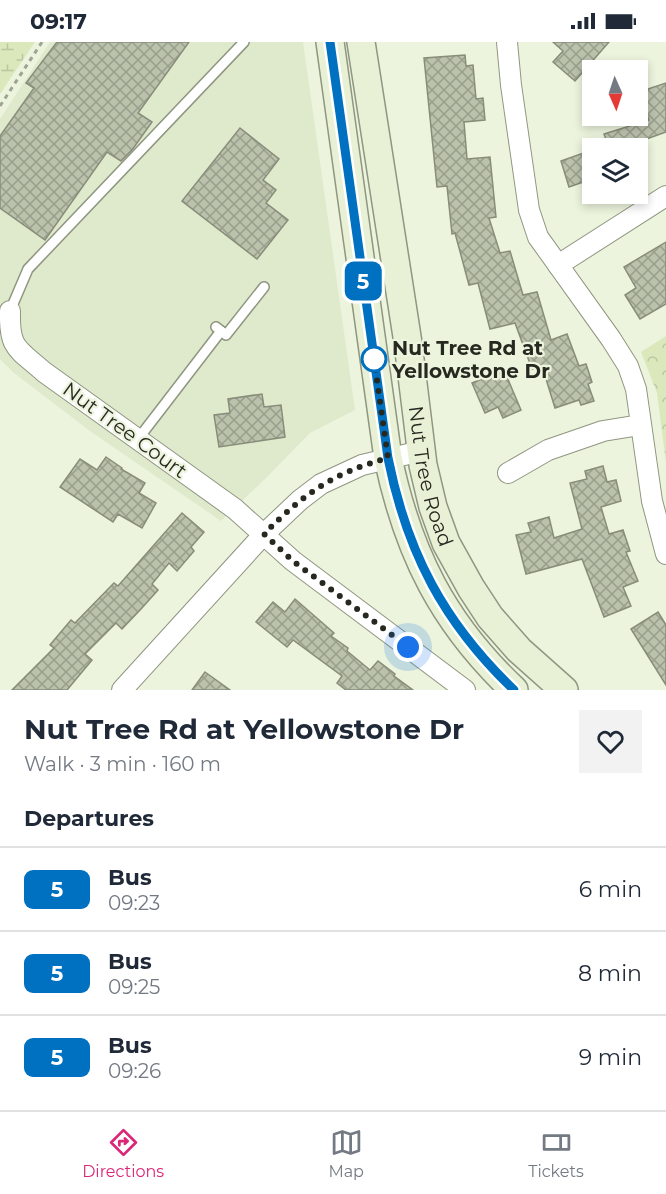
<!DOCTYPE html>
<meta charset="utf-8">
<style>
:root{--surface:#fff;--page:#f2f2f3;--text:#1f2937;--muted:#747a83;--line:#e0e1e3;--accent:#db2777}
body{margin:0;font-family:Montserrat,sans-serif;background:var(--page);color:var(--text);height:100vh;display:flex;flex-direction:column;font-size:22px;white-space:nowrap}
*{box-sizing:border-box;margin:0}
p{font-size:20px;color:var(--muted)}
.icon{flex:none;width:33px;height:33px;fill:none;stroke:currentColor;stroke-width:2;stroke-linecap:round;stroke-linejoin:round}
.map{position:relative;height:648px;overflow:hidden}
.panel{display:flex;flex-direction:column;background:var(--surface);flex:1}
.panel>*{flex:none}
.badge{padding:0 12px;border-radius:9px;font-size:21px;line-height:39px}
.needle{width:39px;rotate:177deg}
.controls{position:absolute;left:582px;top:18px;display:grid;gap:12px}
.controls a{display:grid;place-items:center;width:66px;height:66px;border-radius:0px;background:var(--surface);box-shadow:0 3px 9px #0003;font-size:30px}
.you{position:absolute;width:30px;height:30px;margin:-15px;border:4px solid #fff;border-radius:50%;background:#1a73e8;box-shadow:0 0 0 9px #1a73e833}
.map>.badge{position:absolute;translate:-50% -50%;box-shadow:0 0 0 3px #fff}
h2{padding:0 24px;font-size:22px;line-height:54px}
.round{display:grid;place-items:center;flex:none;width:63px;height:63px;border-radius:0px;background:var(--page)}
.headline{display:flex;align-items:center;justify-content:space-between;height:102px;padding:0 24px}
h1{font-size:28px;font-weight:700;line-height:45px}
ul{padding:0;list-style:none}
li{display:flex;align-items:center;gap:18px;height:84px;padding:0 24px;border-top:2px solid var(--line)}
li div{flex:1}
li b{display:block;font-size:22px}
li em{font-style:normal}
li .badge{min-width:66px;font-weight:700;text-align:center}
.status{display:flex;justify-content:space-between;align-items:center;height:42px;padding:0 30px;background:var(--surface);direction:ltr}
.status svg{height:16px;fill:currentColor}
.tab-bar{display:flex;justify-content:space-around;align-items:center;height:84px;border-top:2px solid var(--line);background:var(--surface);font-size:16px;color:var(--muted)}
.tab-bar a{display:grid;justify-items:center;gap:3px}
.tab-bar .current{color:var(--accent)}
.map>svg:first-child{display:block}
.built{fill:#dfe9cb}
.wetland{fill:url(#wetland-marsh)}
.park{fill:url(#park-crowns)}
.building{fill:url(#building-cross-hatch);stroke:#878d79;stroke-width:1.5}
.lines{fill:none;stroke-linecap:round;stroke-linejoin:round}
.service-casing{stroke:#8f9681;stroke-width:12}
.minor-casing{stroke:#8f9681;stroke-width:22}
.secondary-casing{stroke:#8f9681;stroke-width:30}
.path{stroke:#9ea493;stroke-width:3;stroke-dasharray:4.5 4.5;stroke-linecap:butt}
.service{stroke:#fff;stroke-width:9}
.minor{stroke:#fff;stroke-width:20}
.secondary{stroke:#e8f0d6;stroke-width:27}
.line-casing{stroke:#fff;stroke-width:14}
.line{stroke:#0070c0;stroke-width:9}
.walk{stroke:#262920;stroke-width:6;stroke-dasharray:0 10.8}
.stop-dot{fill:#fff;stroke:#0070c0;stroke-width:3}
.labels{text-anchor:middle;stroke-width:4.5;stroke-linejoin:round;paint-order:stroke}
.stop-label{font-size:20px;font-weight:bold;fill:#262920;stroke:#ecf4dd;text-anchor:start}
.street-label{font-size:20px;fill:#262920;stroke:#ecf4dd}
</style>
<div class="status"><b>09:17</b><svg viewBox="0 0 49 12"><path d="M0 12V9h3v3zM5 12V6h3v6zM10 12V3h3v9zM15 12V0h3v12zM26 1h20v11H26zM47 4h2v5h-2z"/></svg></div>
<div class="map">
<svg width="666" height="648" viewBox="0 0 666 648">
<defs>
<pattern id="wetland-marsh" width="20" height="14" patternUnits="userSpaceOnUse" patternTransform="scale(1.5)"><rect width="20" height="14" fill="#dae8bc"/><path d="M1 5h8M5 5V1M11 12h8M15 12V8" fill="none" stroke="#bbc7a1"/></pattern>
<pattern id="park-crowns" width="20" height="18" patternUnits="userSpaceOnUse" patternTransform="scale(1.5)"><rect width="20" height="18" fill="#dae8bc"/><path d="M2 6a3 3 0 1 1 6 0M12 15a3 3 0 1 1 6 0" fill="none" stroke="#bbc7a1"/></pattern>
<pattern id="building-cross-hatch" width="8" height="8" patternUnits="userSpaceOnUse" patternTransform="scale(1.5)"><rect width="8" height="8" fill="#bbc2ac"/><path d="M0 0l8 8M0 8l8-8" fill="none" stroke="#989e8c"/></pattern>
</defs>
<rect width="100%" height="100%" fill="#ecf4dd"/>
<polygon class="built" points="50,0 303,0 355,368 310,391 265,437 221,479 90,389 14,331 0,317 0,77"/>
<polygon class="wetland" points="0,0 35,0 0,52"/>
<polygon class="park" points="666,294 666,421 657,351 641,310"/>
<g class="building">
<polygon points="57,0 189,0 138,71 152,80 132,108 121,119 107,110 45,198 0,166 0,94 34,46 26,41"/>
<polygon points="553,0 609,0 575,39 553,20 563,9"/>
<polygon points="465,13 466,24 473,23 476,57 483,56 485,78 464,80 467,117 490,115 496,175 489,176 500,211 510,209 523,253 537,250 551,298 567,292 579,324 586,322 592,340 588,342 594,359 581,363 579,358 555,366 542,324 532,327 515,281 490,287 478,241 469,243 455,191 452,192 447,144 437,145 424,16"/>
<polygon points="666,41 666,90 641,99 643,106 609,106 604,92 649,78 639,50"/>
<polygon points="240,86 279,117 263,138 276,148 266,161 288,178 257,217 182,159"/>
<polygon points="592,108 592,137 569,145 561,119"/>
<polygon points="666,200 666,262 640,277 625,253 636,246 624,225"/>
<polygon points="504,328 521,368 503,376 498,365 485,371 472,341"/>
<polygon points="262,352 264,365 281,363 285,395 219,405 214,373 230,371 228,357"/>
<polygon points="106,415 122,426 121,427 145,441 139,451 156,461 142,486 118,472 113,480 60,445 80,417 97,428"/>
<polygon points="603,424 607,440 616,438 621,459 601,465 609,492 623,488 630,509 626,510 638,539 623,545 631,564 604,575 582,517 526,532 516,493 531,490 528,481 549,475 554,496 582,487 570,441 587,437 585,429"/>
<polygon points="182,471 204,490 191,505 194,509 177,529 169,521 152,542 158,548 141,567 122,587 116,581 85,612 92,618 67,648 12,648 54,606 50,603 71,578 75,581 114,541 118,544"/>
<polygon points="295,557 334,591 331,594 348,606 347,609 370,628 378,619 395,632 394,634 413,648 346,648 337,641 342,634 293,598 287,605 256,580 273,560 285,570"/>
<polygon points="658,570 666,583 666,643 631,587"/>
<polygon points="205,630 230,648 192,648"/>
</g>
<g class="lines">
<defs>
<g id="service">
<polyline points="10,269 28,227 244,0"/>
<polyline points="216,285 226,293 264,245"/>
<polyline points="138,397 221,289"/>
</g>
<g id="minor">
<polyline points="507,0 511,43 529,168 538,195 611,297 628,324 636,347 652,459 666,512"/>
<polyline points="558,223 666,154"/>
<path d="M10 269C9 307 17 306 44 330L235 467 293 519 465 648"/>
<polyline points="508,431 548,408 603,389 640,383"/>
<polyline points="122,648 264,492 300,458 321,442 362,423 421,409"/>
</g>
<g id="secondary">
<path d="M330 0 388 416C408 511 443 581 514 648"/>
<path id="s1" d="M361 0 408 301 423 423 433 465 446 501 471 546 490 575 519 608 564 648"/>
</g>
</defs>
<use href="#service" class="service-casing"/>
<use href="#minor" class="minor-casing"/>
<use href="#secondary" class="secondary-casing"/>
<polyline class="path" points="0,64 42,0"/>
<use href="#service" class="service"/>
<use href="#minor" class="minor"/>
<use href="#secondary" class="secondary"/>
</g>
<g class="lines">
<defs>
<path id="line" d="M330 0 388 416C407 511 444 581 514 648"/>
</defs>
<use href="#line" class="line-casing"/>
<use href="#line" class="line"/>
<path class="walk" d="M374 317 388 416C332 431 304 452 264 492L293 519 408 605"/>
</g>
<circle class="stop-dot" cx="374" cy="317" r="12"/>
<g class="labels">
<g class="stop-label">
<text x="392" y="313">Nut Tree Rd at<tspan x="392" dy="23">Yellowstone Dr</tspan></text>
</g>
<g class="street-label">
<text transform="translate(125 388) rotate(36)" y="7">Nut Tree Court</text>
<text dy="7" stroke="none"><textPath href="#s1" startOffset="440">Nut Tree Road</textPath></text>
</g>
</g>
</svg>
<div class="controls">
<a><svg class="needle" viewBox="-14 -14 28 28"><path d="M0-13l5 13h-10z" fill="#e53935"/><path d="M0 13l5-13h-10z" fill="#747a83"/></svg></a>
<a><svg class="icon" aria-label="layers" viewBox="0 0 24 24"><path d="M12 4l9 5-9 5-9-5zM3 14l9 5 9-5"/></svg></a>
</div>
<div class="you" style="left:408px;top:605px"></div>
<b class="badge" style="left:363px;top:239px;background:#0070c0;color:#fff">5</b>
</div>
<section class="panel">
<div class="headline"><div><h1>Nut Tree Rd at Yellowstone Dr</h1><p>Walk · 3 min · 160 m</p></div><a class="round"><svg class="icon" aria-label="heart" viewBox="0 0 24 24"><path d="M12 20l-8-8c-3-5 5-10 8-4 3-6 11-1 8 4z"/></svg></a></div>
<h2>Departures</h2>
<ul>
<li><span class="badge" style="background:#0070c0;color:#fff">5</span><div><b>Bus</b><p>09:23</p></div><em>6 min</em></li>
<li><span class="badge" style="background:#0070c0;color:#fff">5</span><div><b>Bus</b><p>09:25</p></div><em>8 min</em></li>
<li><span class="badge" style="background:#0070c0;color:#fff">5</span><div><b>Bus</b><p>09:26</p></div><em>9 min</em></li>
</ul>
</section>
<nav class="tab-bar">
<a class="current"><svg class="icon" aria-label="directions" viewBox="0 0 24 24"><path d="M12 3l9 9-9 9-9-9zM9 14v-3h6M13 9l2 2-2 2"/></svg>Directions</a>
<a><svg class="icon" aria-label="map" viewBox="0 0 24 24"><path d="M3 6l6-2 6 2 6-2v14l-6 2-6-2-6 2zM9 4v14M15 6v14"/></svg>Map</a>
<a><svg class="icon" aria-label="tickets" viewBox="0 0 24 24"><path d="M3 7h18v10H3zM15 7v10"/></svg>Tickets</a>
</nav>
